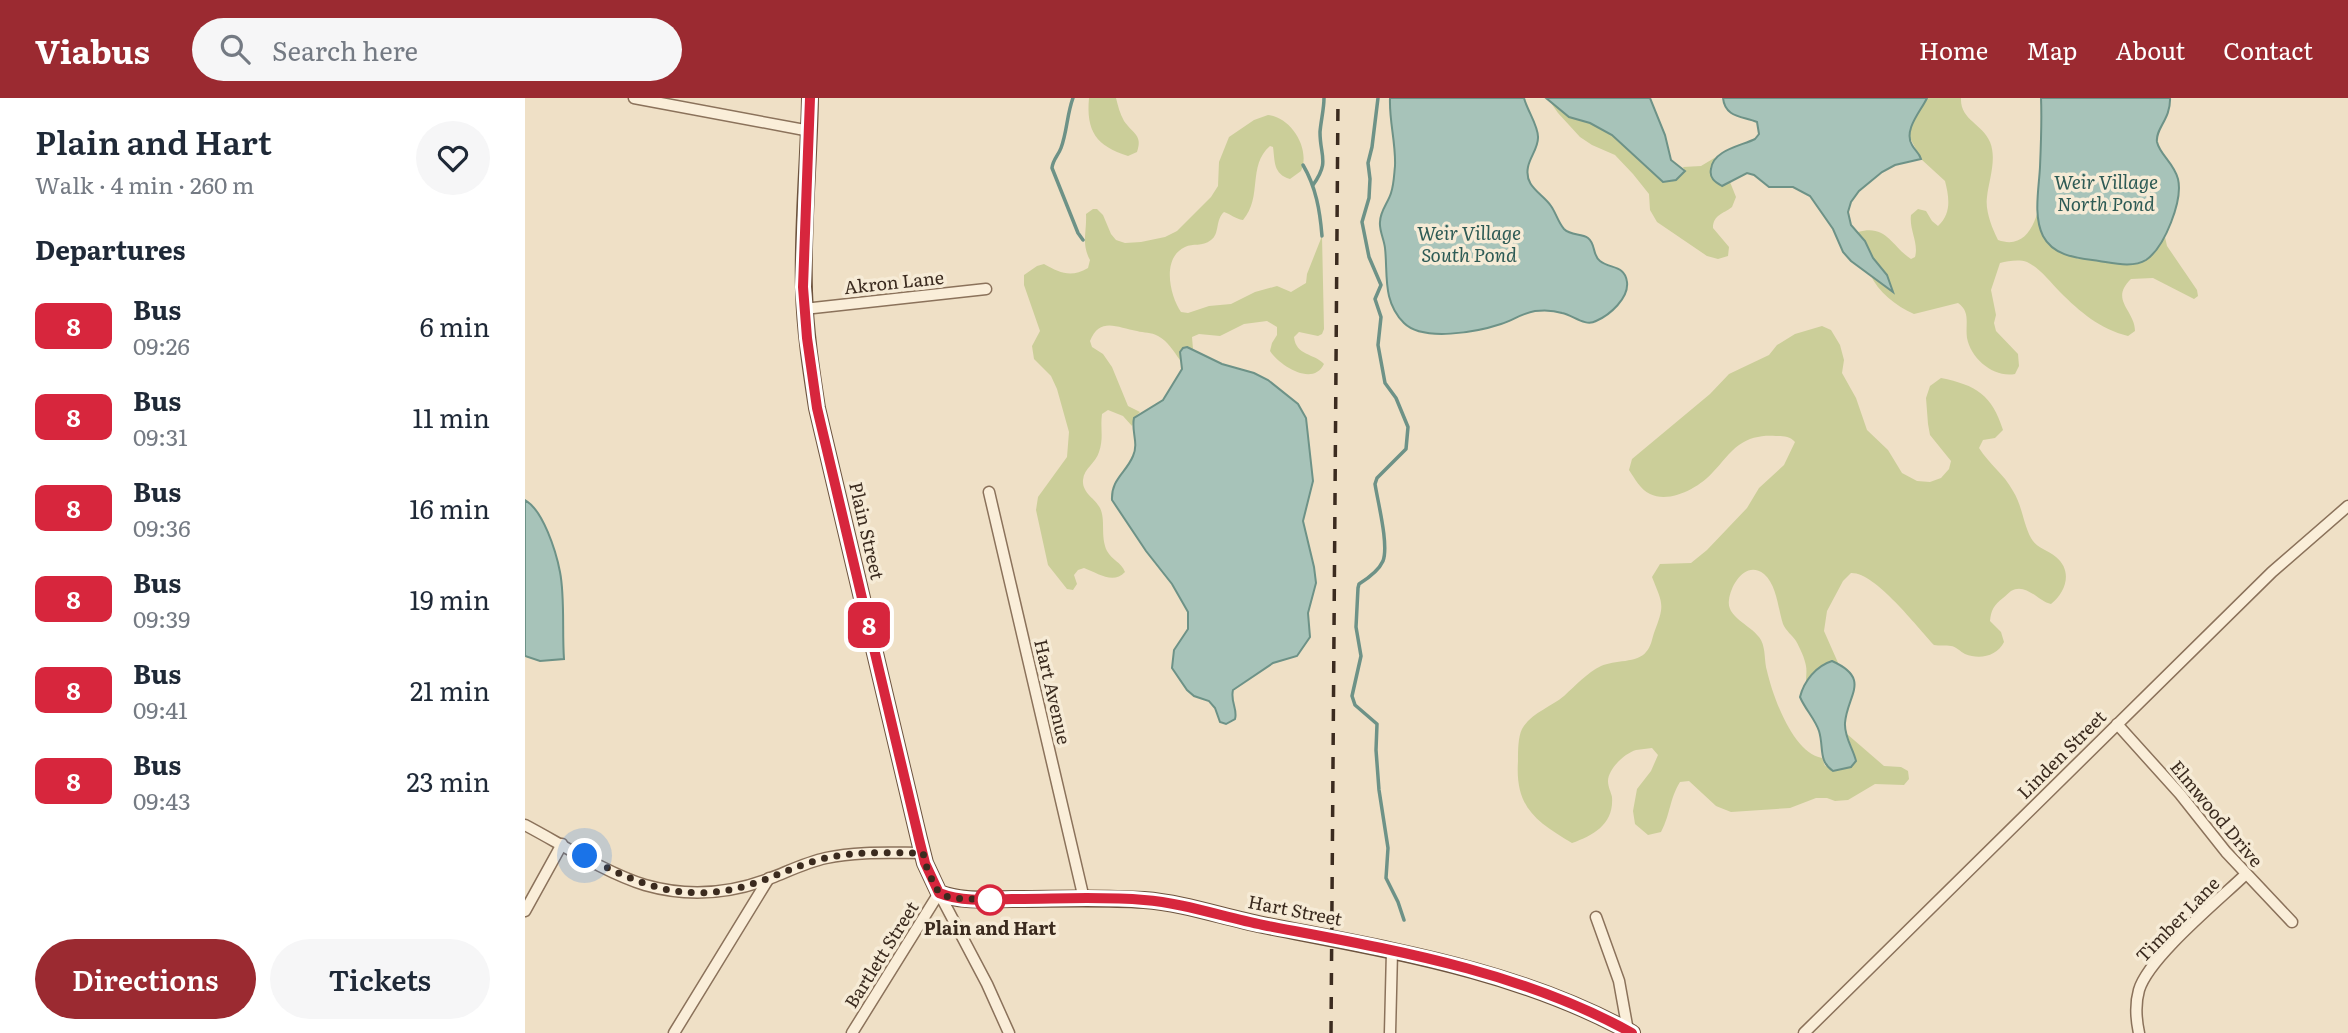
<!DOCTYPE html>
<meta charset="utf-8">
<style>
:root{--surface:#fff;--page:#f6f6f7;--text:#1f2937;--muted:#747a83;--accent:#9b2a31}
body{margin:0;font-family:Literata,serif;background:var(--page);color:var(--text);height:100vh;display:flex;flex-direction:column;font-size:26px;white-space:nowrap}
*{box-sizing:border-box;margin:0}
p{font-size:23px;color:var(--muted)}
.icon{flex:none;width:38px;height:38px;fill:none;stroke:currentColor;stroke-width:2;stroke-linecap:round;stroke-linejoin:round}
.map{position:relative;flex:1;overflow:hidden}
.drawer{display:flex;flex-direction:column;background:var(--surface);width:525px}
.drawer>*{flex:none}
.badge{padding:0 14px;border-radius:10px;font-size:24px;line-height:46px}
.you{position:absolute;width:35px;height:35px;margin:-18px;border:5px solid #fff;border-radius:50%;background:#1a73e8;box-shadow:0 0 0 10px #1a73e833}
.map>.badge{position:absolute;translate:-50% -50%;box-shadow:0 0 0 4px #fff}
h2{padding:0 35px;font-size:26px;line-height:63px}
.round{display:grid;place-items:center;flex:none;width:74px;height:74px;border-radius:37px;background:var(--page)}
.summary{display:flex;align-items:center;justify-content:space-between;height:119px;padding:0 35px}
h1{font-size:33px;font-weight:600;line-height:52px}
.button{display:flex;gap:14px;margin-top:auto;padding:14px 35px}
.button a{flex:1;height:80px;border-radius:42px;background:var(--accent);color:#fff;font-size:28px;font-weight:600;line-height:80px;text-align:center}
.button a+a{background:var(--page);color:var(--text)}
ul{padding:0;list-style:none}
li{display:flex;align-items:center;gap:21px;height:91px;padding:0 35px}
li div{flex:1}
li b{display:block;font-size:26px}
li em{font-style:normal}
li .badge{min-width:77px;font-weight:700;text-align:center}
header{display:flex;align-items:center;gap:42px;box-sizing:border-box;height:98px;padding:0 35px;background:var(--accent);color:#fff}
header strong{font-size:33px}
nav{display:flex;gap:38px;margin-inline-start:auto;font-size:24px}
.search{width:490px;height:63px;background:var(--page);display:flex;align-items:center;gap:18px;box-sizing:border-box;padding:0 24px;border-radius:38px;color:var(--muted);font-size:26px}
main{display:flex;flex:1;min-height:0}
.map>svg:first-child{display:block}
.green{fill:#cbce99}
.water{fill:#a7c3b9;stroke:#6d9287;stroke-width:2}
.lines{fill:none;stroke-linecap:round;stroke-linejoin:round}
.stream{stroke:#6d9287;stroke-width:3.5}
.minor-casing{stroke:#8b725b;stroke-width:13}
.secondary-casing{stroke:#6d533e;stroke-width:18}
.minor{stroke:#faeed9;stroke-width:10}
.secondary{stroke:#faeed9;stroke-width:14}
.rail{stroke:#3b2b1f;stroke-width:3.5;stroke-dasharray:12 12;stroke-linecap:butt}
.line-casing{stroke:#fff;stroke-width:16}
.line{stroke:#d7263d;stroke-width:10}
.walk{stroke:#3b2b1f;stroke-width:7;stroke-dasharray:0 12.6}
.stop-dot{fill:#fff;stroke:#d7263d;stroke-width:3.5}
.labels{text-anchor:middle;stroke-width:7;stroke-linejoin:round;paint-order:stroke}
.street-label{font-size:18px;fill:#3b2b1f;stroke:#f6ebd6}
.stop-label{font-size:18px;font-weight:bold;fill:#3b2b1f;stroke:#f6ebd6}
.water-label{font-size:19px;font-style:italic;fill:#2e5b55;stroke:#f6ebd6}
</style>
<header>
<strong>Viabus</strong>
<div class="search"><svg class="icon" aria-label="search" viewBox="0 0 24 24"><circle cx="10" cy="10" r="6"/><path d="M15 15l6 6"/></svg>Search here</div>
<nav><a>Home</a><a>Map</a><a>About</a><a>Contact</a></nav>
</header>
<main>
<section class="drawer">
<div class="summary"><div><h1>Plain and Hart</h1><p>Walk · 4 min · 260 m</p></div><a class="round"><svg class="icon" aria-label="heart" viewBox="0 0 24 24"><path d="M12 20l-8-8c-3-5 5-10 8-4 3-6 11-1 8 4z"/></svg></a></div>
<h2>Departures</h2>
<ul>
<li><span class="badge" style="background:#d7263d;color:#fff">8</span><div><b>Bus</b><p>09:26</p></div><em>6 min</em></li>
<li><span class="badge" style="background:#d7263d;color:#fff">8</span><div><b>Bus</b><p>09:31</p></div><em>11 min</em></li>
<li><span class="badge" style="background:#d7263d;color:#fff">8</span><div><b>Bus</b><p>09:36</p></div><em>16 min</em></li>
<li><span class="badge" style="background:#d7263d;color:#fff">8</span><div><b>Bus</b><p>09:39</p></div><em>19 min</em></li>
<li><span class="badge" style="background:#d7263d;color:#fff">8</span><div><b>Bus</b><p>09:41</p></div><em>21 min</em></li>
<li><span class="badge" style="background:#d7263d;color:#fff">8</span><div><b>Bus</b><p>09:43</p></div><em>23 min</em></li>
</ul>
<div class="button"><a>Directions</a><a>Tickets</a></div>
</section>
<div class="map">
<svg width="1823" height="935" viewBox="0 0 1823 935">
<rect width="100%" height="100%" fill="#efe0c6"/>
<g class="green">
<path d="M564 0H591C593 8 595 16 599 23 608 36 618 37 612 54L603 58C571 48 561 33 564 0Z"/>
<path d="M1402 0H1436C1435 22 1457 25 1465 44 1472 61 1464 82 1462 99 1460 113 1467 130 1473 142 1498 151 1509 130 1514 109V120L1553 161H1564L1630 153 1640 139 1642 148 1672 192 1673 198 1669 201 1628 180 1606 181C1584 202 1610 212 1610 233L1603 238C1575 231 1555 214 1535 194 1525 184 1515 170 1502 164 1494 161 1483 163 1475 165L1466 192 1471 217 1469 225 1471 233 1493 256 1494 268 1490 276C1469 280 1446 261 1442 240 1440 226 1446 214 1433 205L1389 216C1371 208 1353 194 1345 176L1367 193 1362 177 1348 160 1333 134C1362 126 1366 148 1386 161L1390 159C1394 145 1384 132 1386 117L1393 111 1401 113 1407 123 1413 128C1427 115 1424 99 1420 83L1396 61 1384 38 1388 24Z"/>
<path d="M1026 5 1044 19 1065 25 1087 37 1138 84C1148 84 1155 81 1160 73L1158 69 1176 68 1191 59 1186 68 1197 88 1205 84 1211 99 1207 109C1198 116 1188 117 1188 130L1204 149 1203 158 1193 161 1182 158 1132 124 1125 112 1124 96 1108 76 1090 57 1067 47 1055 39 1033 15Z"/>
<path d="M743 17C766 19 786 51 776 73L765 81C748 76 750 63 748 49L745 48C722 68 738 99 718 122 710 121 706 116 699 114 690 122 695 136 686 142 677 149 668 145 660 149 636 160 645 198 656 214L663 215 684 208 706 206 730 194 752 188 766 194 781 185 782 176 797 138 799 231 797 236 793 238 774 234 769 239C771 258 789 255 799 266 788 289 755 268 745 253L747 245 752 237V229L742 223 719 226 695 238 674 236 667 239 668 251 662 249 655 254V262C649 254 643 243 633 238 626 234 619 235 612 233 593 230 575 218 565 243L567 249 578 256 587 269 603 308 615 314 609 320 607 328 598 318 583 312 577 316C575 331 579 339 574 354 571 365 559 370 558 382 557 395 570 400 575 410 581 422 575 438 582 453 587 462 596 464 600 474 588 487 573 475 559 470L553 472 549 477 552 486 548 492 542 491 523 467 511 412 513 399 542 359 544 334 532 291 526 278 509 261 507 248 515 233 499 187V177L512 168 519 166C535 175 546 180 563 170L565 162C556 146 562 134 561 116L568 111H572L578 117 586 136 591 142 600 145 616 144 640 139 652 133 686 99 693 88 694 64 704 39 729 22Z"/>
<path d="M1297 228 1306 232 1315 247 1319 262 1317 275 1331 300 1342 332 1363 352 1377 375 1392 383 1405 384 1416 380 1424 371 1426 363 1405 337 1403 326 1401 300 1405 288 1416 280C1451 287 1467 297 1478 332L1470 340 1458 342 1454 350C1464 366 1479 376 1488 393 1497 407 1498 425 1506 440 1512 451 1522 451 1531 459 1548 473 1541 494 1526 506 1514 504 1501 484 1486 493 1483 495 1481 498 1478 500 1469 507 1466 512 1465 523L1476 534 1479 544C1472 558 1455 562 1440 556 1436 554 1430 548 1426 548 1421 547 1414 548 1409 547 1392 529 1350 474 1326 475L1318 483 1302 513 1299 533 1314 567 1307 563 1288 576 1281 584C1281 579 1282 573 1281 568 1280 561 1275 550 1271 543 1267 537 1261 533 1258 526 1253 511 1252 487 1239 476 1221 462 1206 486 1204 502 1201 520 1227 527 1236 542 1241 552 1239 563 1242 573 1248 599 1268 655 1297 660L1300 668C1313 671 1321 674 1331 662L1322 636 1359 668 1376 669 1383 673 1384 681 1379 687 1350 686 1323 702 1310 703 1302 700H1291L1265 710 1206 714 1191 708 1164 683 1155 684C1144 702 1146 715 1136 734L1123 737 1110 726 1108 713 1112 691 1126 673 1133 657 1127 650C1122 651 1116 651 1111 652 1100 655 1083 671 1083 683 1083 689 1086 694 1087 699 1089 726 1069 737 1047 745 1010 723 990 709 993 663 993 653 993 639 997 631 1006 615 1026 609 1039 598 1051 587 1062 575 1076 568 1089 562 1113 565 1121 554 1126 549 1127 541 1129 535 1140 506 1138 507 1127 479L1135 466 1166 465 1182 452 1222 410 1234 390 1259 367 1270 344C1265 338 1258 338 1251 338 1238 337 1225 339 1214 347 1204 354 1197 365 1188 374 1175 389 1145 406 1125 396 1115 391 1110 381 1104 372L1107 361 1185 296 1204 276 1244 257 1252 247 1270 236Z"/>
</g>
<g class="water">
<path d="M865 0H999C1002 12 1014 29 1013 40 1013 50 1005 59 1003 69 999 89 1017 95 1026 108 1031 115 1033 124 1039 131 1046 138 1056 135 1063 140 1071 146 1067 157 1075 163 1085 171 1100 167 1102 184 1104 200 1085 217 1071 223 1060 229 1048 217 1037 215 1028 212 1019 212 1010 213 998 215 988 222 976 226 952 234 898 244 879 225 857 203 863 176 860 150 859 141 854 132 855 124 855 113 863 105 866 95 869 86 869 77 870 68 871 45 864 23 865 0Z"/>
<polygon points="1021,0 1125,0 1140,37 1146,62 1160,73 1151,82 1138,84 1087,37 1065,25 1044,19"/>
<path d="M1198 0H1402C1396 13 1378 32 1387 47 1390 53 1394 54 1396 61L1370 67 1357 74 1334 93 1326 104 1323 114 1326 127 1340 143 1348 160 1362 177 1368 194 1326 163 1318 154 1308 131 1285 98 1268 89H1244L1229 77 1222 75 1197 88C1190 84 1184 80 1186 71 1188 52 1216 48 1230 41L1234 36 1232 24C1218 18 1200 20 1198 0Z"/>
<path d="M1516 0H1645C1646 21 1630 31 1632 44 1635 57 1649 65 1653 81 1658 102 1640 149 1621 162 1608 170 1588 165 1574 163 1554 160 1529 159 1518 138 1508 118 1514 90 1515 69 1516 46 1517 23 1516 0Z"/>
<path d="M662 249 697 266 729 275 743 282 773 306 781 320 788 383 778 423 789 469 791 485 783 515 785 539 772 558 748 565 708 592C705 603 713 612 710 621L701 626 695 624 690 610 684 603 669 598 662 592 647 570 649 552 663 531V514L647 486 621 453 587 402C586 381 601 375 608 358 614 345 606 333 609 320L638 302 657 271 655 254 658 250Z"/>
<path d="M0 402C18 412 31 453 35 474 40 499 37 534 39 561L15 563 0 558Z"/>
<path d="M1307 563C1347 581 1322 597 1320 625 1319 639 1328 650 1331 663L1326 669 1308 673C1293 663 1299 649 1294 633 1290 621 1280 611 1275 599 1279 583 1291 568 1307 563Z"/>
</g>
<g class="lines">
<g class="stream">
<path d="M548 0C542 16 542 34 536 50 533 58 528 61 527 70L553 135 558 142"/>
<path d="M853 0 847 49 843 65 845 81 844 100 837 124 844 159 856 187 850 201 856 219 853 247 860 285 871 300 883 329 881 351 852 380 850 386C853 405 864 447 858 463 854 472 842 481 834 486L833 490 831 529 836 558 827 598 830 607 852 626 851 652 854 692 863 750 861 780 873 804 879 822"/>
<path d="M778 67C791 89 795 113 797 138"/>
<path d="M788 87C805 63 795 59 795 34 796 22 799 11 799 0"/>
</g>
<defs>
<g id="minor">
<polyline points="109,0 285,33"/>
<polyline points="279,211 461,191"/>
<polyline points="464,394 559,801"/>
<polyline points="1592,626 1655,696 1701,754 1767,824"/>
<path d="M0 727C36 746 81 775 120 787 162 799 205 796 246 780 264 773 282 764 301 760 332 753 366 755 398 755"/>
<polyline points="0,813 37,746"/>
<polyline points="1071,819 1094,883 1103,933"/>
<polyline points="149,935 244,780"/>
<polyline points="327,935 414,795 462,886 484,935"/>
<polyline points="865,935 867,853"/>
<polyline points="1279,935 1747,474 1823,408"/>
<path d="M1614 935C1611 921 1610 906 1614 892 1624 859 1694 802 1721 776"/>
</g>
<path id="secondary" d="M285 0C284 63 277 130 279 193 280 232 286 271 292 310L394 741 400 765 414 795C437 804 462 801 487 801 531 801 575 799 619 802 659 805 698 819 738 827 863 852 994 872 1107 935"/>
</defs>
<use href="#minor" class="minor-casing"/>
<use href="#secondary" class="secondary-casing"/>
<use href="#minor" class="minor"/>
<use href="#secondary" class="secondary"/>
<polyline class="rail" points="806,935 813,0"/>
</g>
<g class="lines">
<defs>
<path id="line" d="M285 0 278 189 282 240 292 310 394 741 400 765 414 795C437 804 462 802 487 801 531 801 575 798 619 802 659 805 698 819 738 827 863 851 994 872 1107 935"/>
</defs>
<use href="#line" class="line-casing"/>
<use href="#line" class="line"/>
<path class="walk" d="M60 758C115 788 161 806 224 787 250 779 274 766 301 760 332 753 366 755 398 755L403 774 414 795 426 800 469 802H465"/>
</g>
<circle class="stop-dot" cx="465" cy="802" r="14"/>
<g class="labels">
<g class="street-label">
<text transform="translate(369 185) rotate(-6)" y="6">Akron Lane</text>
<text transform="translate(341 433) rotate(77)" y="6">Plain Street</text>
<text transform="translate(527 594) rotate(77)" y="6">Hart Avenue</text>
<text transform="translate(1537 657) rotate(-45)" y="6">Linden Street</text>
<text transform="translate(1691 716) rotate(50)" y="6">Elmwood Drive</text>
<text transform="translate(770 813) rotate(11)" y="6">Hart Street</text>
<text transform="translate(1653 822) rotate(-46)" y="6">Timber Lane</text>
<text transform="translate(357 857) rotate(-58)" y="6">Bartlett Street</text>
</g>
<g class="stop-label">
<text x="465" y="837">Plain and Hart</text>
</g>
<g class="water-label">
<text x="1581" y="91">Weir Village<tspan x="1581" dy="22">North Pond</tspan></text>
<text x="944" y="142">Weir Village<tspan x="944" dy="22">South Pond</tspan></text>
</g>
</g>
</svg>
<div class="you" style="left:60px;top:758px"></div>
<b class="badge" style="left:344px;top:527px;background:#d7263d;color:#fff">8</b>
</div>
</main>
